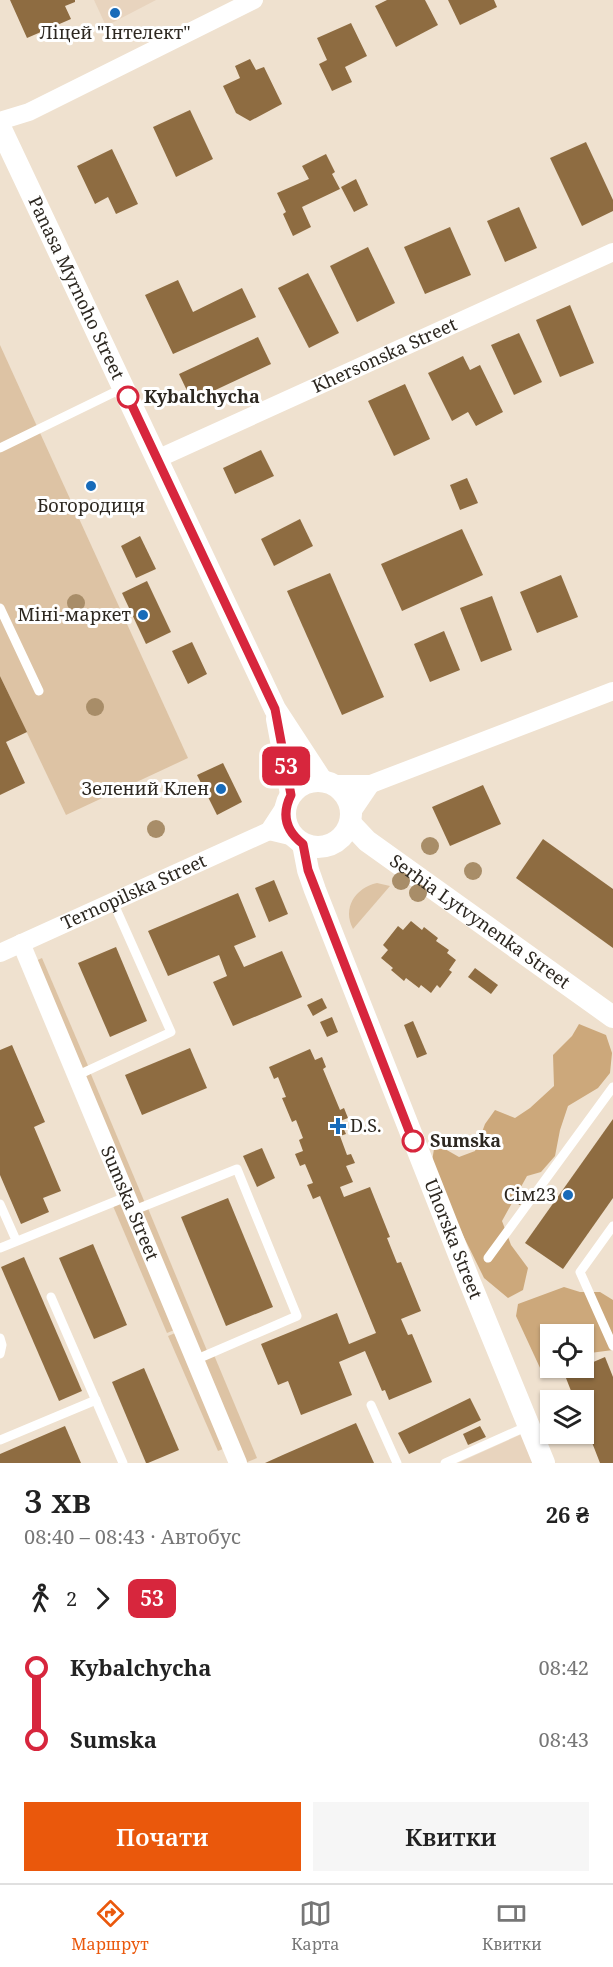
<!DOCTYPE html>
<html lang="uk">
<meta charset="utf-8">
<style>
:root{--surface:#fff;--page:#f6f6f6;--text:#222;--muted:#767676;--line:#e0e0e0;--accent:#ea580c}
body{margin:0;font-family:"Noto Serif",serif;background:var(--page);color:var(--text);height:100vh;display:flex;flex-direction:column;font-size:22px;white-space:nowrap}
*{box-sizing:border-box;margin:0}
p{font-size:20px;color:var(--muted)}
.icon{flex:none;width:33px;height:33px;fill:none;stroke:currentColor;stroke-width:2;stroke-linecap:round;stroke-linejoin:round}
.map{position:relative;height:1463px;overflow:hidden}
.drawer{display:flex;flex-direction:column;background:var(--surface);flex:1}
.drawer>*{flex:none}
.badge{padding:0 12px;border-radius:9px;font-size:21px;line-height:39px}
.controls{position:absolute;left:540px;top:1324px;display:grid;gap:12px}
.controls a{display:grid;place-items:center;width:54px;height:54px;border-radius:0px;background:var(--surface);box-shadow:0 2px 4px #0004;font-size:30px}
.map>.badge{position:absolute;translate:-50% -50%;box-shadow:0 0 0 3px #fff}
.legs{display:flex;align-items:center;gap:9px;height:66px;padding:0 24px;font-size:20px}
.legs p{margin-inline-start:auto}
.summary{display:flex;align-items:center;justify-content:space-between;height:102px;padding:0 24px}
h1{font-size:33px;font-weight:600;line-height:45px}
.action{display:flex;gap:12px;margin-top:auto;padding:12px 24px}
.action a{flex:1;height:69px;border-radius:0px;background:var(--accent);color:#fff;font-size:24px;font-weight:600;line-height:69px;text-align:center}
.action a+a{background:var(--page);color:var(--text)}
ul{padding:0 24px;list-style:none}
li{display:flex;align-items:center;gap:21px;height:72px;font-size:22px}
li i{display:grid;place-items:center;width:9px;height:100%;margin:0 8px;background:currentColor}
li i::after{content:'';width:15px;height:15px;margin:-8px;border:4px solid;border-radius:50%;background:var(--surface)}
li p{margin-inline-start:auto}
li:first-child i{background:linear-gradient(#0000 50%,currentColor 0)}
li:last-child i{background:linear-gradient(currentColor 50%,#0000 0)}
.tabs{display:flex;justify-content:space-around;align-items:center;height:84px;border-top:2px solid var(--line);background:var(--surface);font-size:16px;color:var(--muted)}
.tabs a{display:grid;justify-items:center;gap:3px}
.tabs .current{color:var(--accent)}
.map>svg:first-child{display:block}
.built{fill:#e8d4be}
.green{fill:#ddc3a4}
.forest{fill:#cca87b}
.building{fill:#8e6c41}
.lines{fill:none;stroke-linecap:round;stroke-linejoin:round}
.service{stroke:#fff;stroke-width:9}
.minor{stroke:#fff;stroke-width:18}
.tertiary{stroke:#fff;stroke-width:22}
.tree{fill:#a88d68}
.line-1-casing{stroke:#fff;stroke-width:14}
.line-1{stroke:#d7263d;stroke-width:9}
.poi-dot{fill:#186bb9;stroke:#fff;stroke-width:2}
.stop-1-dot{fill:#fff;stroke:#d7263d;stroke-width:3}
.labels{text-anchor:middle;stroke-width:6;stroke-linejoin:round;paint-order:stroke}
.poi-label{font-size:18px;fill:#2d2821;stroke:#fff;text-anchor:end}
.street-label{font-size:18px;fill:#2d2821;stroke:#fff}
.stop-label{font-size:18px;font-weight:bold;fill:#2d2821;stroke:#fff;text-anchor:start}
</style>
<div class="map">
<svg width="613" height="1463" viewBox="0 0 613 1463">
<rect width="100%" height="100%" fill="#efe1cf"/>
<g class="built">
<polygon points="94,0 156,0 106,26"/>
<polygon points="522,1434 533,1463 458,1463"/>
</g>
<g class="green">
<polygon points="0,345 188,758 66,815 0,676"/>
<path d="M377 883 390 886 353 929C342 908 355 888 377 883Z"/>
<polygon points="42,958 89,1068 78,1073 31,963"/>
<polygon points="90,1072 145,1203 133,1208 78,1077"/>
<polygon points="125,1201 179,1328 167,1333 113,1206"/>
<polygon points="147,1206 208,1353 196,1358 135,1212"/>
<polygon points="180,1331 228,1447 218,1451 168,1336"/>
<polygon points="214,1355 257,1458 245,1463 199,1361"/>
</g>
<g class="forest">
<polygon points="579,1024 606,1035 612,1053 610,1073 598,1088 568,1106 560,1130 555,1156 541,1172 527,1176 502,1221 511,1245 528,1268 523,1290 508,1298 484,1278 454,1217 432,1161 434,1149 445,1149 459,1157 475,1151 485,1124 495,1110 515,1118 530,1108 554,1086 553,1055 572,1036"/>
<polygon points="564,1287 580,1292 600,1292 613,1300 613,1350 590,1353 584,1356 584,1335 550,1335 550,1368 553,1368 541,1370 516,1316 518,1304"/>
</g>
<g class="building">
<polygon points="10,0 75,0 75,2 65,6 71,19 27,38"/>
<polygon points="387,0 425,0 438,25 396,47 375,6"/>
<polygon points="448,0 494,0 497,7 460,25"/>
<polygon points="351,23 367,56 345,67 352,82 332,91 319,64 327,60 317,38"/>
<polygon points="250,59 256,70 264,67 282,104 250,121 236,113 223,86 240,78 235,66"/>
<polygon points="190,110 213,159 176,177 153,127"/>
<polygon points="586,142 613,200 613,211 582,226 550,158"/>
<polygon points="112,149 138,204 116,214 108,197 95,204 77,166"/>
<polygon points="326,154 335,172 332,174 340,189 302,207 311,227 293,236 283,214 286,212 277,193 309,179 302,166"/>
<polygon points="356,179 368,205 354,212 341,187"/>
<polygon points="519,207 537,248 505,262 487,221"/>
<polygon points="450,227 471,275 425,294 404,247"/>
<polygon points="368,247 395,303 357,322 330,266"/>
<polygon points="308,273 339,333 309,348 278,288"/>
<polygon points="178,280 193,312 242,288 256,317 173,354 145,295"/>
<polygon points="570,305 594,363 560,377 536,320"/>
<polygon points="519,333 542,382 514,395 491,345"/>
<polygon points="258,337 271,364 192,401 179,374"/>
<polygon points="463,356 470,370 480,365 503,412 476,426 468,412 452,421 428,373"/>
<polygon points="405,384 430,439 394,456 368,401"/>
<polygon points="261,450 274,476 235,494 223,468"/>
<polygon points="467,478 478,503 460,510 450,485"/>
<polygon points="300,519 313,546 274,566 261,539"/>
<polygon points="462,529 483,575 402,611 381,564"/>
<polygon points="140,536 156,569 136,578 121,546"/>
<polygon points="330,573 384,697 342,715 287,591"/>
<polygon points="561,575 578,617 537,633 520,592"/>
<polygon points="147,581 171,632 146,644 122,593"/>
<polygon points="492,596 512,650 481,662 460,608"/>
<polygon points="444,631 460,670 430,682 414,644"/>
<polygon points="192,642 207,674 188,684 172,651"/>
<polygon points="0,676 27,732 6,742 25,783 0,795"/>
<polygon points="223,763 242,802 217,815 197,775"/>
<polygon points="483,785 501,824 450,846 432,807"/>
<polygon points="543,839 613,889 613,948 516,878"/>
<polygon points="274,880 288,914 269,922 255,888"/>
<polygon points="238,893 256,937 234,946 244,967 282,951 302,997 233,1026 213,982 227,976 219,955 168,976 148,931"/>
<polygon points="411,921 422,930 424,927 438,938 436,941 449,950 447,953 456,960 449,970 452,972 440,988 437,985 431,993 421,985 419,988 406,978 404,981 391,970 393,968 381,958 388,950 383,945 398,926 403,930"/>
<polygon points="116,947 147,1021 110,1037 78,963"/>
<polygon points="475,968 498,985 491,994 468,977"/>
<polygon points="322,998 327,1008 313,1016 307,1005"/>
<polygon points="332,1017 338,1032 327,1037 320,1022"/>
<polygon points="413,1021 427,1054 417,1058 404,1025"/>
<polygon points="12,1045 45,1122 34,1127 61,1191 43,1198 49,1212 21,1224 0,1175 0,1050"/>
<polygon points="190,1048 207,1088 142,1115 125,1075"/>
<polygon points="310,1049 315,1060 322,1057 326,1067 323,1069 340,1110 344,1108 348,1118 340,1121 346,1134 340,1136 347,1155 351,1154 355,1163 346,1166 353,1182 340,1187 344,1197 370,1187 390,1237 387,1238 397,1263 401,1262 421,1311 401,1319 408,1335 412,1334 432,1382 389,1400 385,1390 382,1391 365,1351 339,1362 352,1395 301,1415 288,1381 278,1385 261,1344 337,1313 349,1344 376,1333 320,1196 313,1199 307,1185 313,1183 305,1164 300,1166 295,1154 303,1151 299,1140 303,1138 296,1120 292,1122 282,1098 286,1097 278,1077 274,1079 269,1067"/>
<polygon points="613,1119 613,1198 563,1269 525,1243"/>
<polygon points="262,1148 275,1178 257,1187 243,1156"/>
<polygon points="522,1188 529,1193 520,1205 513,1201"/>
<polygon points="228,1198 273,1307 226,1326 181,1217"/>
<polygon points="93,1244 127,1325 94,1339 59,1258"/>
<polygon points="24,1257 82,1391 59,1401 1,1267"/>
<polygon points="605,1357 613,1377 613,1463 600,1463 584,1422 584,1401 575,1401 564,1373 578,1368 584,1368 584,1366"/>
<polygon points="144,1368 179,1450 148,1463 146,1463 112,1382"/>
<polygon points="470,1398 481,1420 409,1454 398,1433"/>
<polygon points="356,1423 374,1463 265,1463 285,1454"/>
<polygon points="65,1426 81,1463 0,1463 0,1454"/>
<polygon points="480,1426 486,1437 468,1445 463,1434"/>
</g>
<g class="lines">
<g class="service">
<polyline points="0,448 123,388"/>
<polyline points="0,608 39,691"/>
<polyline points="76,1076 171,1032 113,902"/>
<polyline points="0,1204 16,1240"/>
<polyline points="132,1211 237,1169 297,1316 195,1360"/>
<polyline points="613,1226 580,1272 613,1346"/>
<polyline points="0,1248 126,1197"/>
<polyline points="488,1258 613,1087"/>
<polyline points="51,1297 123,1463"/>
<polyline points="0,1338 2,1345 0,1354"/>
<polyline points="371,1405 397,1463"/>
<polyline points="0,1440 96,1400"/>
<polyline points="445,1463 528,1426"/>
</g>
<g class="minor">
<polyline points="0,121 29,112 254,0"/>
<path id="s1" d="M157 459 613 252"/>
<polyline points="333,784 371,784 613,691"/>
<polyline points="352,812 371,784"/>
<polyline points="269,831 294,837"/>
<path id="s2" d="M21 943 238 1463"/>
<path id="s3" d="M0 953 269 831 286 805"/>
</g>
<g class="tertiary">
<path id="s4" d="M0 127 275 709 322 781"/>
<polyline points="277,719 291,794"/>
<circle cx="318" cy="814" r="33"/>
<path id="s5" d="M351 824 367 841 613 1017"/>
<path id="s6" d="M303 844 308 870 315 890 469 1280 544 1463"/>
</g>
</g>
<g class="tree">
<circle cx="76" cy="603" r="9"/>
<circle cx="95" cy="707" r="9"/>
<circle cx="156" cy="829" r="9"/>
<circle cx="430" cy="846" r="9"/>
<circle cx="473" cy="871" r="9"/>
<circle cx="401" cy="881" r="9"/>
<circle cx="418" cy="893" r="9"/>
</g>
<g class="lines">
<defs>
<path id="line-1" d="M128 397 275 709 291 795C281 815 286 831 303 844L308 870 413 1141"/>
</defs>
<use href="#line-1" class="line-1-casing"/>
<use href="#line-1" class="line-1"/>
</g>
<g class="poi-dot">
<circle cx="115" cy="13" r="6"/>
<circle cx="91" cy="486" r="6"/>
<circle cx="143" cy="615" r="6"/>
<circle cx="221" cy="789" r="6"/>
<path d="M335 1117h6v6h6v6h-6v6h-6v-6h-6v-6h6z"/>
<circle cx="568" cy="1195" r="6"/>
</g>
<g class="stop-1-dot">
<circle cx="128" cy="397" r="10"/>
<circle cx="413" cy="1141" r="10"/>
</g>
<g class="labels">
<g class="poi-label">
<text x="115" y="39" text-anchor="middle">Ліцей "Інтелект"</text>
<text x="91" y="512" text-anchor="middle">Богородиця</text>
<text x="131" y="621">Міні-маркет</text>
<text x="209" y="795">Зелений Клен</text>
<text x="350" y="1132" text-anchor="start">D.S.</text>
<text x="556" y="1201">Сім23</text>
</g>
<g class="street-label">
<text dy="6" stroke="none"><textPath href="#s4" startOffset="178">Panasa Myrnoho Street</textPath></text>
<text dy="6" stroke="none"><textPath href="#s1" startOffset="250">Khersonska Street</textPath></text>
<text dy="6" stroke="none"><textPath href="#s3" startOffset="147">Ternopilska Street</textPath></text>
<text dy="6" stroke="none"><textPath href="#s5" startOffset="162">Serhia Lytvynenka Street</textPath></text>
<text dy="6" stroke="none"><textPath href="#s2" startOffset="282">Sumska Street</textPath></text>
<text dy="6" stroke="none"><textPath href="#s6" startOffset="423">Uhorska Street</textPath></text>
</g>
<g class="stop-label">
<text x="144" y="403">Kybalchycha</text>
<text x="430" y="1147">Sumska</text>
</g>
</g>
</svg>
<div class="controls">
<a><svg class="icon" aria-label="locate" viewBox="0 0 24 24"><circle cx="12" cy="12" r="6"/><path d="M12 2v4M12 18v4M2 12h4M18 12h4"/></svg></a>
<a><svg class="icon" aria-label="layers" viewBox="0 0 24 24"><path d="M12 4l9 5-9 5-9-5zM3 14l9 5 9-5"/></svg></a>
</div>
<b class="badge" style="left:286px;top:766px;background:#d7263d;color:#fff">53</b>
</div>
<section class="drawer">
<div class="summary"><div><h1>3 хв</h1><p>08:40 – 08:43 · Автобус</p></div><b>26 ₴</b></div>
<div class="legs"><svg class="icon" aria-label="walk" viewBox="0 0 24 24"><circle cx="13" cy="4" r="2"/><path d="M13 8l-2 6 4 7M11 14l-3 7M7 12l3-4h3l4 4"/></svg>2<svg class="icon" aria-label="forward" viewBox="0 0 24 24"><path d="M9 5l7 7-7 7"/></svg><b class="badge" style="background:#d7263d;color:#fff">53</b></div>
<ul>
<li><i style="color:#d7263d"></i><b>Kybalchycha</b><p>08:42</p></li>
<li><i style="color:#d7263d"></i><b>Sumska</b><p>08:43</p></li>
</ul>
<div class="action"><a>Почати</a><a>Квитки</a></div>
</section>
<nav class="tabs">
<a class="current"><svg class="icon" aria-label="directions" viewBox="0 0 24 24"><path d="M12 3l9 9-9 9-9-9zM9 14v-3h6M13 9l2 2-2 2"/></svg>Маршрут</a>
<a><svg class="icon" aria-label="map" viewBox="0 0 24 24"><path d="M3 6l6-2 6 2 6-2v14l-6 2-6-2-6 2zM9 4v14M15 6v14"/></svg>Карта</a>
<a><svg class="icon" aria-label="tickets" viewBox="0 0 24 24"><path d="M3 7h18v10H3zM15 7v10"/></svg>Квитки</a>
</nav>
